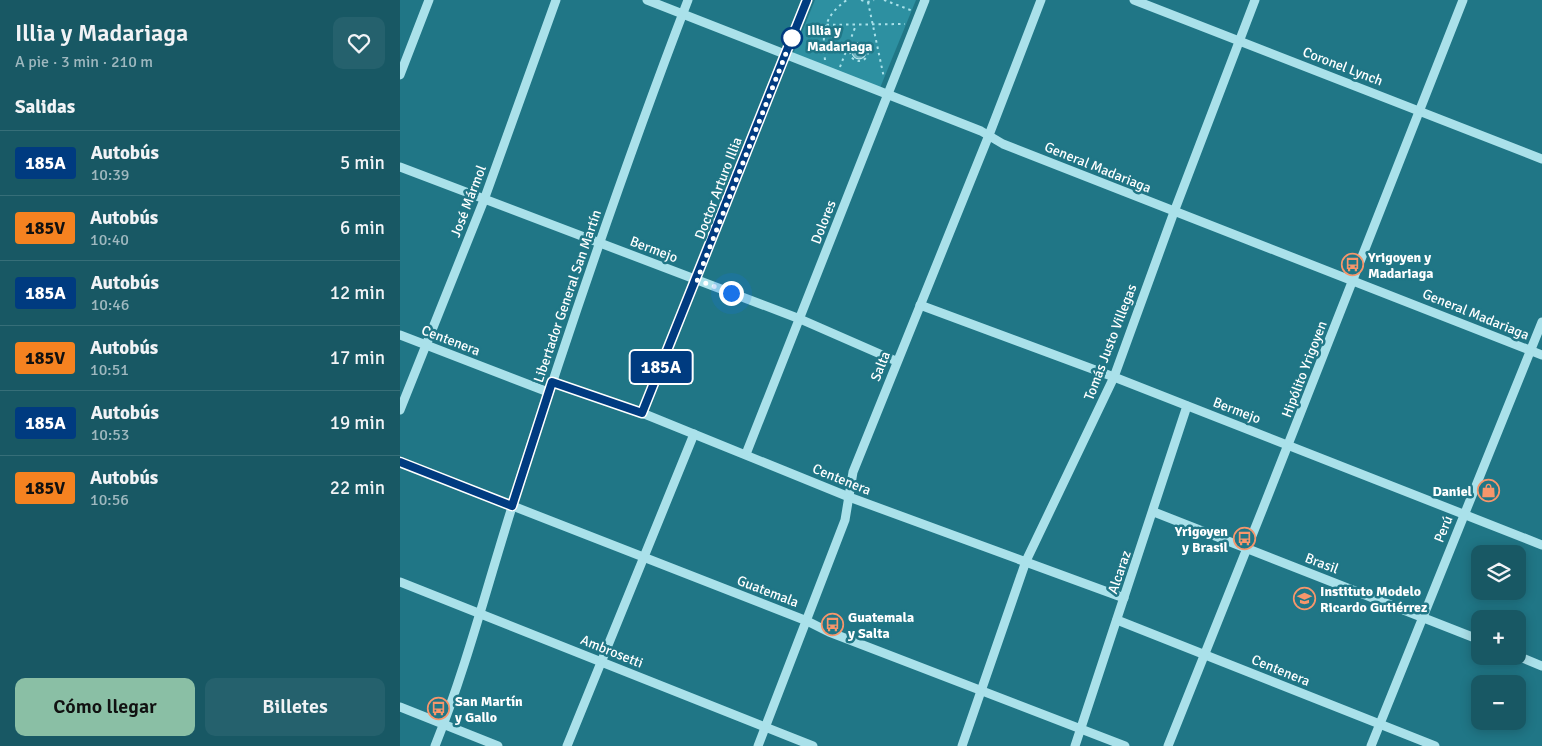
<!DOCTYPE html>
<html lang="es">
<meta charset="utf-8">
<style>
:root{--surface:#185864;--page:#25616d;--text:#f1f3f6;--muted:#9fb8bf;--line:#366e78;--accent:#8abfa5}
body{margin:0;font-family:Signika,sans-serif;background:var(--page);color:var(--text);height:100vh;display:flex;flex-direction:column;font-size:19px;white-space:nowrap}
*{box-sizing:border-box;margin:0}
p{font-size:16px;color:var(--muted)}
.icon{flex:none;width:28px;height:28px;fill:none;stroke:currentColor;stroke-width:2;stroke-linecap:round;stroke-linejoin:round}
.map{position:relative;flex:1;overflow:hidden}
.sheet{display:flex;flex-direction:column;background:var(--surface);width:400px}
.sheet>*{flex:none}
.badge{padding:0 10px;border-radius:4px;font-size:18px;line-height:32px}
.controls{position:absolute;left:1071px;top:545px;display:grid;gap:10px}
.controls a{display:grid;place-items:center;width:55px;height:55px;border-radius:10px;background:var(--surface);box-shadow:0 2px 12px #0003;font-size:25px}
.you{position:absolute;width:25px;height:25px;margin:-12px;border:4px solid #fff;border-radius:50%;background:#1a73e8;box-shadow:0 0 0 8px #1a73e833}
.map>.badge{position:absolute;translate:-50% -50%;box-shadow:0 0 0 2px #fff}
h2{padding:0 15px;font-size:19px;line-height:45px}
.round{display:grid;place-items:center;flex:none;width:52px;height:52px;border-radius:10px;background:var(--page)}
.overview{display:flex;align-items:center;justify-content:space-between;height:85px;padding:0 15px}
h1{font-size:24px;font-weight:600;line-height:38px}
.action{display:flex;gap:10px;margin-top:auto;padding:10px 15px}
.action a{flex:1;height:58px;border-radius:10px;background:var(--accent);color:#111;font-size:20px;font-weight:600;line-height:58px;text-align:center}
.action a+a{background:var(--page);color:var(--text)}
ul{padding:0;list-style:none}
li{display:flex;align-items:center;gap:15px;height:65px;padding:0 15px;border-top:1px solid var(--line)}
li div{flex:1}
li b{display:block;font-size:19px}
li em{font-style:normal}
li .badge{min-width:55px;font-weight:700;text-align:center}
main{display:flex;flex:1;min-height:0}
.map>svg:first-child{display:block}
.green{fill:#2d90a1}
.building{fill:#72b5c1;stroke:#cef1f7}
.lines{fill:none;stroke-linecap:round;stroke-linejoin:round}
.path{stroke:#aae1ea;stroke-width:2;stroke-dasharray:2.5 4;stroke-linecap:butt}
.minor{stroke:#aae1ea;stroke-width:9}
.line-casing{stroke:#fff;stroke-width:11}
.line{stroke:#003b80;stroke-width:8}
.walk{stroke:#fff;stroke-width:5;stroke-dasharray:0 9}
.stop-dot{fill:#fff;stroke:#003b80;stroke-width:2.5}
.labels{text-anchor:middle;stroke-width:5;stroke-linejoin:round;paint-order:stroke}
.stop-label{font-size:14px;font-weight:bold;fill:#fff;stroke:#207686;text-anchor:start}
.street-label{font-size:14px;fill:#fff;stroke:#207686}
.poi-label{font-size:14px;font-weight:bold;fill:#fff;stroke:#207686;text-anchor:start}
</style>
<main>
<section class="sheet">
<div class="overview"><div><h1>Illia y Madariaga</h1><p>A pie · 3 min · 210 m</p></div><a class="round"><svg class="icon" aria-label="heart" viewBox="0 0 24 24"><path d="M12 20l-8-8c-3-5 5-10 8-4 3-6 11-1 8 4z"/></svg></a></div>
<h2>Salidas</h2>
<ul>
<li><span class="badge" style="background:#003b80;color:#fff">185A</span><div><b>Autobús</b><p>10:39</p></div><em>5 min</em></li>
<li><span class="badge" style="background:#f58220;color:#111">185V</span><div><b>Autobús</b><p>10:40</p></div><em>6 min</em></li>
<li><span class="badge" style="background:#003b80;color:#fff">185A</span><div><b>Autobús</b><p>10:46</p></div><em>12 min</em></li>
<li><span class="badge" style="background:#f58220;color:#111">185V</span><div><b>Autobús</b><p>10:51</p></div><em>17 min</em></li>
<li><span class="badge" style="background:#003b80;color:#fff">185A</span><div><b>Autobús</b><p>10:53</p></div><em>19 min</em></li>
<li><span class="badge" style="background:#f58220;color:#111">185V</span><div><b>Autobús</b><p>10:56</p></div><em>22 min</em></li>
</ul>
<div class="action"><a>Cómo llegar</a><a>Billetes</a></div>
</section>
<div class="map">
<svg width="1142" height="746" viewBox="0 0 1142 746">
<rect width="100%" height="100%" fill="#207686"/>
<polygon class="green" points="415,0 516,0 480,88 393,54"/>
<circle class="building" cx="459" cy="52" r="7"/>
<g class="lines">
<g class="path">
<polyline points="461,0 468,2 474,0"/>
<polyline points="484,0 513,11"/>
<polyline points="468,2 484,78"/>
<polyline points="407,25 505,24"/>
<circle cx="459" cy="52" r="9"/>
<path d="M425 60C422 34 423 16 447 0"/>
<polyline points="440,67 456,25"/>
</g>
<g class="minor">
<polyline points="247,0 581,131 603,144 1142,355"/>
<polyline points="734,0 1142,159"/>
<polyline points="0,75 29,0"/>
<polyline points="0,167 400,319 496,361"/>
<polyline points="520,305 714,377 1142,545"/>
<polyline points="0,335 148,392"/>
<polyline points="152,382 242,413 449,497 724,598"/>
<polyline points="0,410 84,200 156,0"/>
<polyline points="242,413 407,0"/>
<polyline points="346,454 525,0"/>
<polyline points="0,462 407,621 429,632 725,746"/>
<polyline points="754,512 1080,640"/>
<polyline points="0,582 413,746"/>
<polyline points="717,620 1035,746"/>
<polyline points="1118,656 1142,666"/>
<polyline points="0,707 98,746"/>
<path d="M35 746C69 661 91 570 120 482 172 320 227 159 288 0"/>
<polyline points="167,746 294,434"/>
<polyline points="358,746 445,520 453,472 589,135 641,0"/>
<polyline points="562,746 626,561 714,377 774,212 855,0"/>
<polyline points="675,746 787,406"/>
<path d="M768 746C868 498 965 249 1063 0"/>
<polyline points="971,746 1142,322"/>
</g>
</g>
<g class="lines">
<defs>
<polyline id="line" points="0,462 112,506 152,382 242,413 407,0"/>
</defs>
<use href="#line" class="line-casing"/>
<use href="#line" class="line"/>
<polyline class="walk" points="331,293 297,280 392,38"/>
</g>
<defs>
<symbol id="bus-ring" viewBox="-11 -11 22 22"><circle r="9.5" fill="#207686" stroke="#f7966b" stroke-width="1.5"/><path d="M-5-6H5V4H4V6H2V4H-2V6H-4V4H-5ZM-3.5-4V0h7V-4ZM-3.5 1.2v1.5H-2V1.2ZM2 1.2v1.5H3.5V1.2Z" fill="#f7966b"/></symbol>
<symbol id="shop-ring" viewBox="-11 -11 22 22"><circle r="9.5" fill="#207686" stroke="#f7966b" stroke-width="1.5"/><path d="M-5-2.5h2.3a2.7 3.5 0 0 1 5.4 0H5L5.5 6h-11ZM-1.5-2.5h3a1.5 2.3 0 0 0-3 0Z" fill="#f7966b"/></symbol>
<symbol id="school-ring" viewBox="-11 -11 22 22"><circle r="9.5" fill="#207686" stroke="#f7966b" stroke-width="1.5"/><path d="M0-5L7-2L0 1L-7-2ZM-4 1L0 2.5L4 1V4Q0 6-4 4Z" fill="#f7966b"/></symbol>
</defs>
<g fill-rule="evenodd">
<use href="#bus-ring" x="940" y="252" width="25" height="25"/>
<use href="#shop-ring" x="1076" y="478" width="25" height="25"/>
<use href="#bus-ring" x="832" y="526" width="25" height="25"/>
<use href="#school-ring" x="892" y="586" width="25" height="25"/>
<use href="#bus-ring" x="420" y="612" width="25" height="25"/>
<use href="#bus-ring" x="26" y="696" width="25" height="25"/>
</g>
<circle class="stop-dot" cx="392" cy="38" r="10"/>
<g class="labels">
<g class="stop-label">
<text x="407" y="35">Illia y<tspan x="407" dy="16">Madariaga</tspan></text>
</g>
<g class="street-label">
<text transform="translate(943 66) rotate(21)" y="5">Coronel Lynch</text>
<text transform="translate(698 167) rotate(22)" y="5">General Madariaga</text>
<text transform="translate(318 188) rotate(-69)" y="5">Doctor Arturo Illia</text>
<text transform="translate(68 201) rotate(-69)" y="5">José Mármol</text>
<text transform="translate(423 222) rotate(-69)" y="5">Dolores</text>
<text transform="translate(254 249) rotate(21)" y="5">Bermejo</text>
<text transform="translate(167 296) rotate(-71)" y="5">Libertador General San Martín</text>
<text transform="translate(1076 314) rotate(22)" y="5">General Madariaga</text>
<text transform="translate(51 340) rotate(21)" y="5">Centenera</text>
<text transform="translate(710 342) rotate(-69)" y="5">Tomás Justo Villegas</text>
<text transform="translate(480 366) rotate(-68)" y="5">Salta</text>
<text transform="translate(904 369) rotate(-69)" y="5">Hipólito Yrigoyen</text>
<text transform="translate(837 410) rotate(21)" y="5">Bermejo</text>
<text transform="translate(442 479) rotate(22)" y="5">Centenera</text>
<text transform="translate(1043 529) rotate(-68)" y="5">Perú</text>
<text transform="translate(922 563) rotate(21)" y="5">Brasil</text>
<text transform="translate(719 572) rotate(-71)" y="5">Alcaraz</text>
<text transform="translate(368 591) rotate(21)" y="5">Guatemala</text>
<text transform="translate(212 651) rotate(22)" y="5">Ambrosetti</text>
<text transform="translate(881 670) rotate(22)" y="5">Centenera</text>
</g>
<g class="poi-label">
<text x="968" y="262">Yrigoyen y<tspan x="968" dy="16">Madariaga</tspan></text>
<text x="1072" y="496" text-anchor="end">Daniel</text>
<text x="828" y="536" text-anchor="end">Yrigoyen<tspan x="828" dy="16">y Brasil</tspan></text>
<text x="920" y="596">Instituto Modelo<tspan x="920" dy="16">Ricardo Gutiérrez</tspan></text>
<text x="448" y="622">Guatemala<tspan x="448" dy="16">y Salta</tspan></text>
<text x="55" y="706">San Martín<tspan x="55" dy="16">y Gallo</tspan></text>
</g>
</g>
</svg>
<div class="controls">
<a><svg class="icon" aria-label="layers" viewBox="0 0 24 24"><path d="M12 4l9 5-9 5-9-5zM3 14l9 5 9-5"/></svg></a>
<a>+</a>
<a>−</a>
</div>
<div class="you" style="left:331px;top:293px"></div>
<b class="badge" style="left:261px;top:367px;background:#003b80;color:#fff">185A</b>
</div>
</main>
